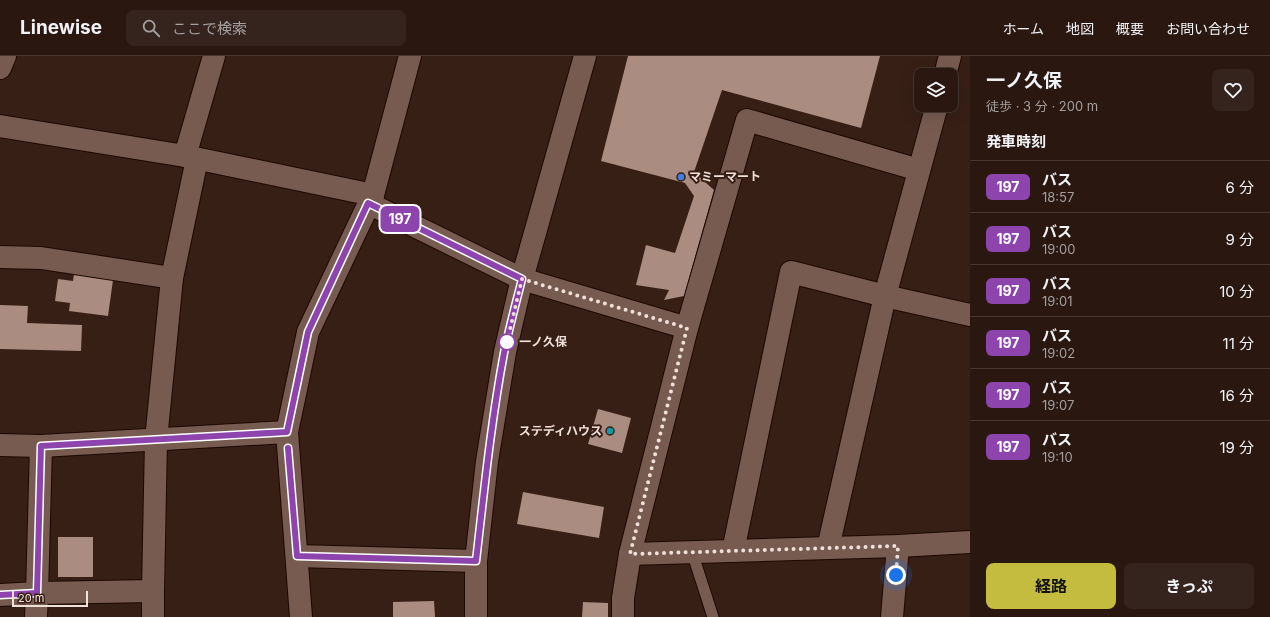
<!DOCTYPE html>
<html lang="ja">
<meta charset="utf-8">
<style>
:root{--surface:#291710;--page:#35241e;--text:#f1f3f6;--muted:#a59f9f;--line:#453630;--accent:#c4bc3e}
body{margin:0;font-family:Inter,"Noto Sans JP",sans-serif;background:var(--page);color:var(--text);height:100vh;display:flex;flex-direction:column;font-size:15px;white-space:nowrap}
*{box-sizing:border-box;margin:0}
p{font-size:13px;color:var(--muted)}
.icon{flex:none;width:22px;height:22px;fill:none;stroke:currentColor;stroke-width:2;stroke-linecap:round;stroke-linejoin:round}
.map{position:relative;flex:1;overflow:hidden}
.sheet{display:flex;flex-direction:column;background:var(--surface);width:300px}
.sheet>*{flex:none}
.badge{padding:0 8px;border-radius:6px;font-size:14px;line-height:26px}
.controls{position:absolute;left:914px;top:12px;display:grid;gap:8px}
.controls a{display:grid;place-items:center;width:44px;height:44px;border-radius:8px;background:var(--surface);box-shadow:0 4px 16px #0002,0 0 0 1px var(--line);font-size:20px}
.scale{position:absolute;left:12px;bottom:10px;width:76px;box-sizing:border-box;padding-left:4px;border:2px solid #f0e0da;border-top:0;font-size:11px;line-height:14px;white-space:nowrap;color:#f0e0da;-webkit-text-stroke:3px #371f16;paint-order:stroke}
.you{position:absolute;width:20px;height:20px;margin:-10px;border:3px solid #fff;border-radius:50%;background:#1a73e8;box-shadow:0 0 0 6px #1a73e833}
.map>.badge{position:absolute;translate:-50% -50%;box-shadow:0 0 0 2px #fff}
h2{padding:0 16px;font-size:15px;line-height:36px}
.round{display:grid;place-items:center;flex:none;width:42px;height:42px;border-radius:8px;background:var(--page)}
.overview{display:flex;align-items:center;justify-content:space-between;height:68px;padding:0 16px}
h1{font-size:19px;font-weight:700;line-height:30px}
.cta{display:flex;gap:8px;margin-top:auto;padding:8px 16px}
.cta a{flex:1;height:46px;border-radius:8px;background:var(--accent);color:#111;font-size:16px;font-weight:700;line-height:46px;text-align:center}
.cta a+a{background:var(--page);color:var(--text)}
ul{padding:0;list-style:none}
li{display:flex;align-items:center;gap:12px;height:52px;padding:0 16px;border-top:1px solid var(--line)}
li div{flex:1}
li b{display:block;font-size:15px}
li em{font-style:normal}
li .badge{min-width:44px;font-weight:700;text-align:center}
header{display:flex;align-items:center;gap:24px;box-sizing:border-box;height:56px;padding:0 20px;background:var(--surface);border-bottom:1px solid var(--line)}
header strong{font-size:19px}
nav{display:flex;gap:22px;margin-inline-start:auto;font-size:14px}
.search{width:280px;height:36px;background:var(--page);display:flex;align-items:center;gap:10px;box-sizing:border-box;padding:0 14px;border-radius:8px;color:var(--muted);font-size:15px}
main{display:flex;flex:1;min-height:0}
.map>svg:first-child{display:block}
.building{fill:#aa8c80}
.lines{fill:none;stroke-linecap:round;stroke-linejoin:round}
.service-casing{stroke:#1d0802;stroke-width:13}
.minor-casing{stroke:#1d0802;stroke-width:24}
.tertiary-casing{stroke:#1d0802;stroke-width:24}
.service{stroke:#775b51;stroke-width:11}
.minor{stroke:#775b51;stroke-width:22}
.tertiary{stroke:#775b51;stroke-width:22}
.line-casing{stroke:#fff;stroke-width:9}
.line{stroke:#8e44ad;stroke-width:6}
.walk{stroke:#f0e0da;stroke-width:4;stroke-dasharray:0 7.2}
.shop-dot{fill:#3f7fe0;stroke:#371f16;stroke-width:1.5}
.stop-dot{fill:#fff;stroke:#8e44ad;stroke-width:2}
.culture-dot{fill:#0f9aa8;stroke:#371f16;stroke-width:1.5}
.labels{text-anchor:middle;stroke-width:4;stroke-linejoin:round;paint-order:stroke}
.poi-label{font-size:12px;font-weight:bold;fill:#f0e0da;stroke:#371f16;text-anchor:start}
.stop-label{font-size:12px;font-weight:bold;fill:#f0e0da;stroke:#371f16;text-anchor:start}
</style>
<header>
<strong>Linewise</strong>
<div class="search"><svg class="icon" aria-label="search" viewBox="0 0 24 24"><circle cx="10" cy="10" r="6"/><path d="M15 15l6 6"/></svg>ここで検索</div>
<nav><a>ホーム</a><a>地図</a><a>概要</a><a>お問い合わせ</a></nav>
</header>
<main>
<div class="map">
<svg width="970" height="561" viewBox="0 0 970 561">
<rect width="100%" height="100%" fill="#371f16"/>
<g class="building">
<polygon points="628,0 880,0 861,72 722,34 694,116 714,134 684,240 664,244 669,234 636,229 646,189 675,197 694,140 685,127 601,105"/>
<polygon points="74,218 113,224 108,260 69,255 70,247 55,245 58,223 73,225"/>
<polygon points="0,249 28,250 27,267 82,269 81,295 0,293"/>
<polygon points="598,353 631,362 622,397 588,388"/>
<polygon points="523,436 604,451 599,482 517,468"/>
<rect x="58" y="481" width="35" height="40"/>
<polygon points="434,545 435,561 393,561 393,546"/>
<polygon points="583,546 608,547 608,561 582,561"/>
</g>
<g class="lines">
<defs>
<polyline id="service" points="692,496 713,561"/>
<g id="minor">
<polyline points="0,12 5,0"/>
<polyline points="945,19 950,0"/>
<polyline points="0,70 185,100 373,139"/>
<polyline points="185,100 214,0"/>
<polyline points="368,147 522,223 687,272"/>
<polyline points="0,201 41,202 172,222"/>
<polyline points="0,389 41,390 287,376"/>
<polyline points="828,492 885,240 937,49"/>
<polyline points="733,495 791,216 885,240 970,259"/>
<polyline points="630,498 898,490 970,486"/>
<polyline points="297,500 476,505"/>
<polyline points="153,535 153,561"/>
<polyline points="0,539 37,537 41,390"/>
<polyline points="36,561 37,537 153,535 156,384 172,222 197,103"/>
<polyline points="301,561 287,376 308,276 373,139 410,0"/>
<polyline points="623,561 623,542 630,498 687,272 747,64 919,114"/>
<polyline points="892,561 898,490"/>
</g>
<polyline id="tertiary" points="476,561 476,505 487,405 505,296 522,223 585,0"/>
</defs>
<use href="#service" class="service-casing"/>
<use href="#minor" class="minor-casing"/>
<use href="#tertiary" class="tertiary-casing"/>
<use href="#service" class="service"/>
<use href="#minor" class="minor"/>
<use href="#tertiary" class="tertiary"/>
</g>
<g class="lines">
<defs>
<path id="line" d="M0 539 37 537 41 390 287 376 308 276 368 147 522 223C516 247 509 272 504 297 491 366 484 436 476 505L297 500 288 392"/>
</defs>
<use href="#line" class="line-casing"/>
<use href="#line" class="line"/>
<polyline class="walk" points="507,286 522,223 687,272 630,498 898,490 896,519"/>
</g>
<circle class="shop-dot" cx="681" cy="121" r="4"/>
<circle class="stop-dot" cx="507" cy="286" r="8"/>
<circle class="culture-dot" cx="610" cy="375" r="4"/>
<g class="labels">
<g class="poi-label">
<text x="689" y="125">マミーマート</text>
<text x="602" y="379" text-anchor="end">ステディハウス</text>
</g>
<g class="stop-label">
<text x="519" y="290">一ノ久保</text>
</g>
</g>
</svg>
<div class="controls">
<a><svg class="icon" aria-label="layers" viewBox="0 0 24 24"><path d="M12 4l9 5-9 5-9-5zM3 14l9 5 9-5"/></svg></a>
</div>
<div class="scale">20 m</div>
<div class="you" style="left:896px;top:519px"></div>
<b class="badge" style="left:400px;top:163px;background:#8e44ad;color:#fff">197</b>
</div>
<section class="sheet">
<div class="overview"><div><h1>一ノ久保</h1><p>徒歩 · 3 分 · 200 m</p></div><a class="round"><svg class="icon" aria-label="heart" viewBox="0 0 24 24"><path d="M12 20l-8-8c-3-5 5-10 8-4 3-6 11-1 8 4z"/></svg></a></div>
<h2>発車時刻</h2>
<ul>
<li><span class="badge" style="background:#8e44ad;color:#fff">197</span><div><b>バス</b><p>18:57</p></div><em>6 分</em></li>
<li><span class="badge" style="background:#8e44ad;color:#fff">197</span><div><b>バス</b><p>19:00</p></div><em>9 分</em></li>
<li><span class="badge" style="background:#8e44ad;color:#fff">197</span><div><b>バス</b><p>19:01</p></div><em>10 分</em></li>
<li><span class="badge" style="background:#8e44ad;color:#fff">197</span><div><b>バス</b><p>19:02</p></div><em>11 分</em></li>
<li><span class="badge" style="background:#8e44ad;color:#fff">197</span><div><b>バス</b><p>19:07</p></div><em>16 分</em></li>
<li><span class="badge" style="background:#8e44ad;color:#fff">197</span><div><b>バス</b><p>19:10</p></div><em>19 分</em></li>
</ul>
<div class="cta"><a>経路</a><a>きっぷ</a></div>
</section>
</main>
